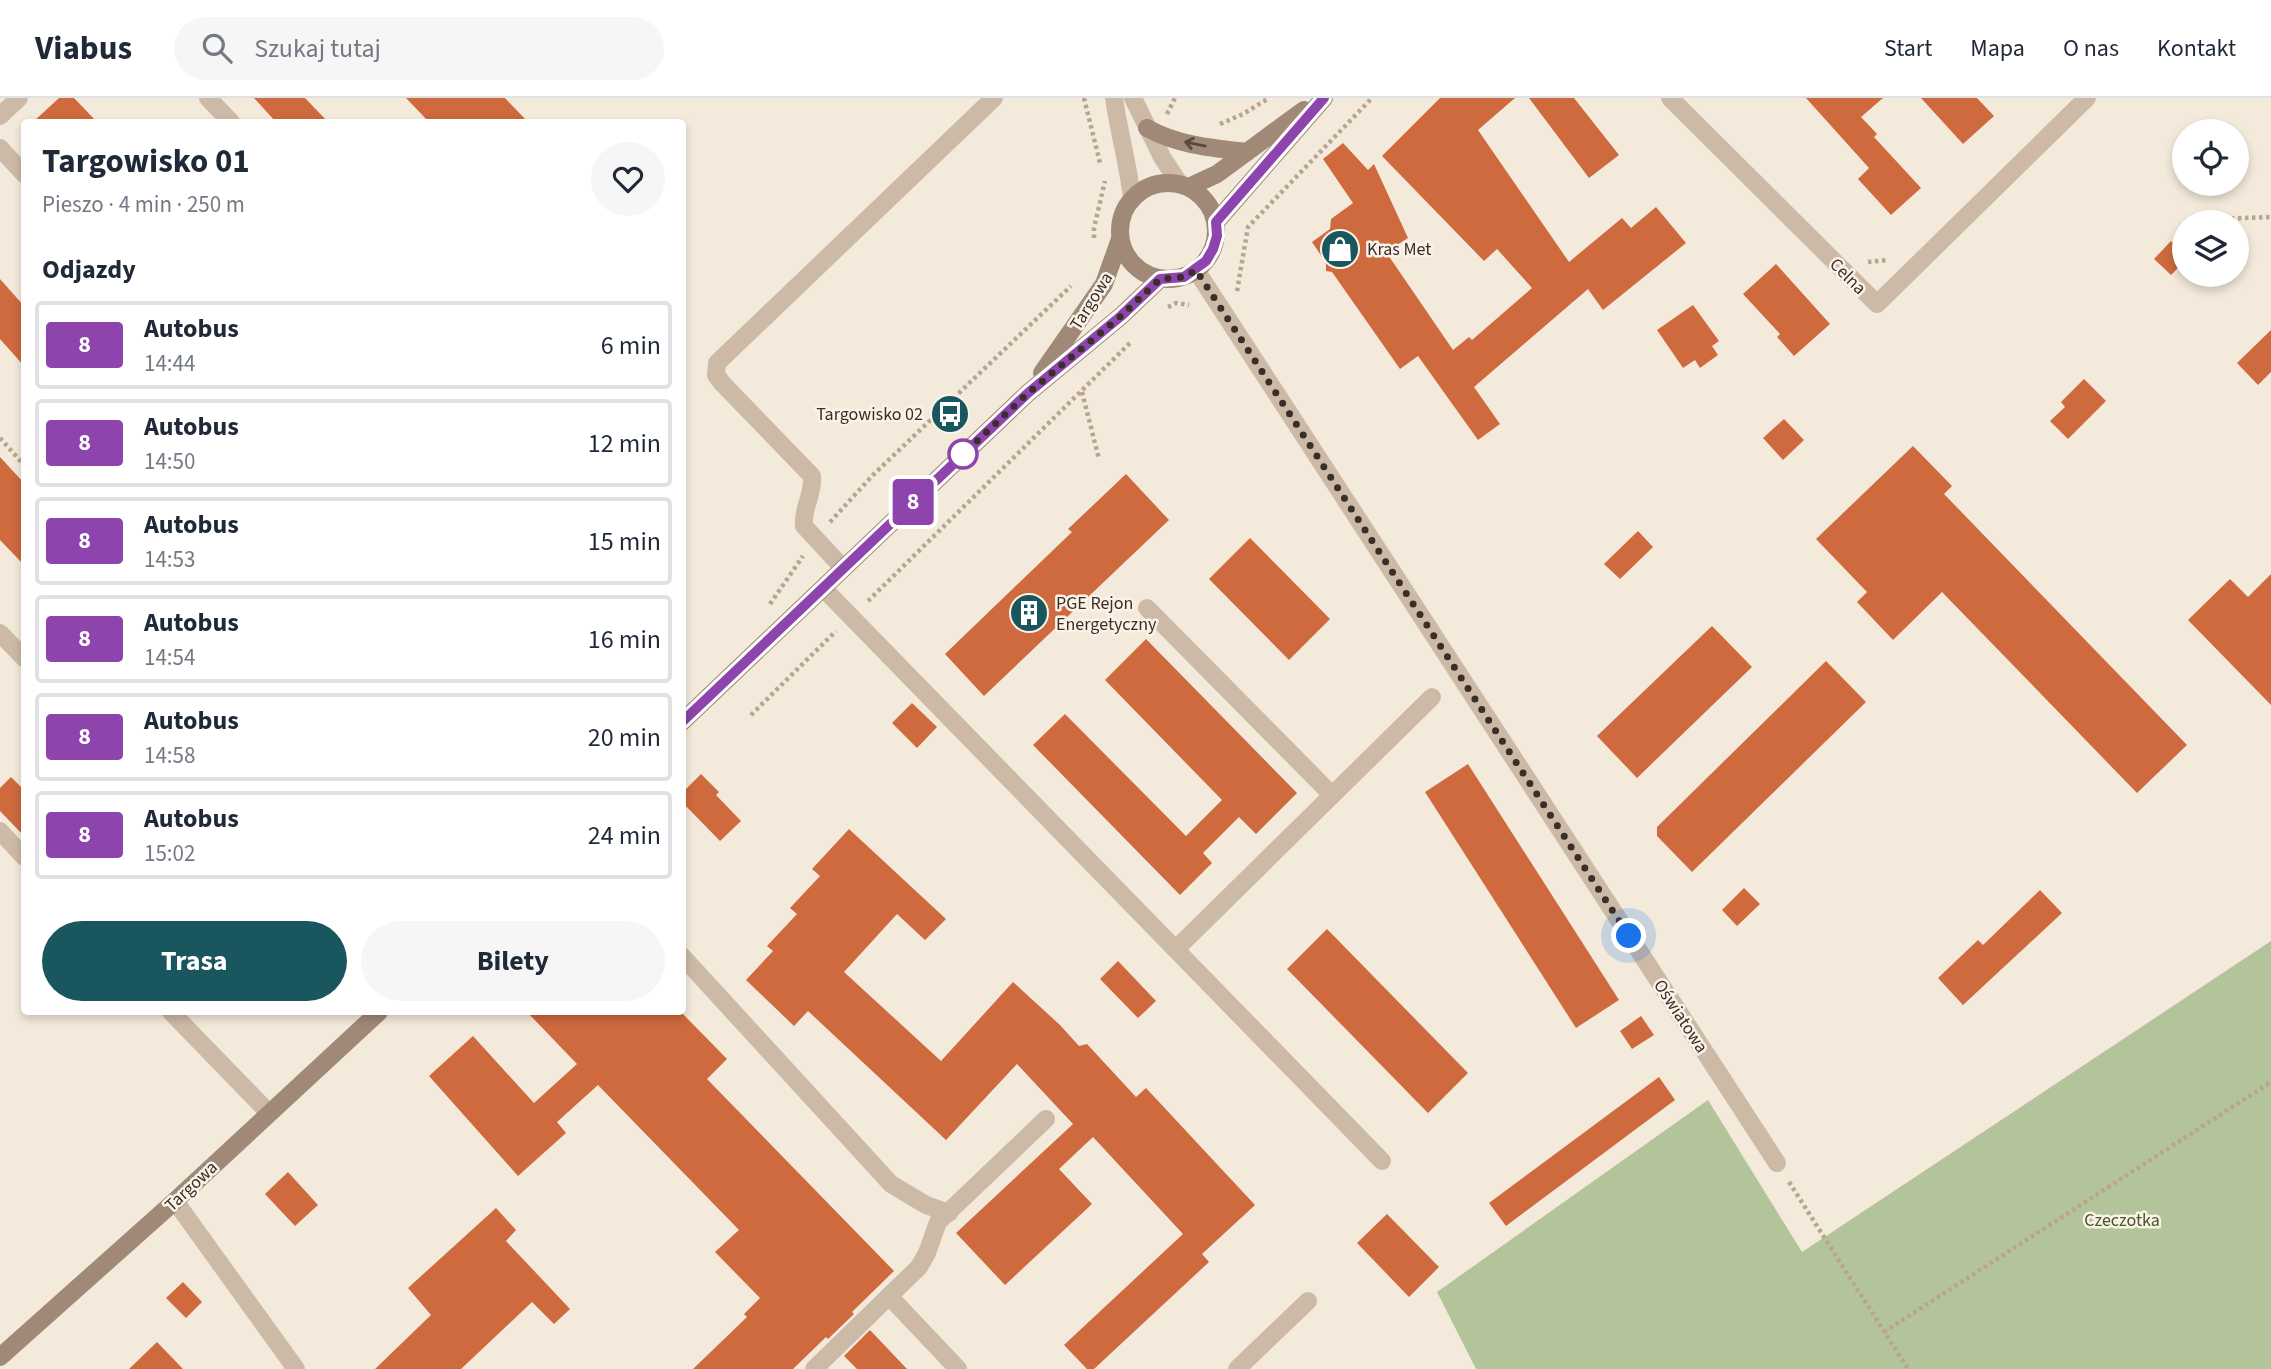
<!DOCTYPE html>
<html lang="pl">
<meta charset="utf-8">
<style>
:root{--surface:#fff;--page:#f6f6f7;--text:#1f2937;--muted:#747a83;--line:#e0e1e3;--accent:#1a565e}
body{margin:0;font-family:"Source Sans 3",sans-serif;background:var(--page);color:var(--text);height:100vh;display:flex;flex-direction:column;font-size:26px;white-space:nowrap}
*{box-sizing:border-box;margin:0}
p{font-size:23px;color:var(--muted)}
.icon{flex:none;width:38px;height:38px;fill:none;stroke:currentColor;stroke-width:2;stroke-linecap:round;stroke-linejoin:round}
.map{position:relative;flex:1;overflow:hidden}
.panel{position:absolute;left:21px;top:21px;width:665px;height:896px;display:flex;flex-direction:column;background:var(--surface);border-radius:7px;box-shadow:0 4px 10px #0003}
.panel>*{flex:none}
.badge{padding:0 14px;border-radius:5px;font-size:24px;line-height:46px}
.controls{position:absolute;left:2172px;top:21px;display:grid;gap:14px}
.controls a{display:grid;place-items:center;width:77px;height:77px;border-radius:50%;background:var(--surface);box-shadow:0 4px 10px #0003;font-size:35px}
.you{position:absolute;width:35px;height:35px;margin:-18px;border:5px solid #fff;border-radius:50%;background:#1a73e8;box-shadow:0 0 0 10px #1a73e833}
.map>.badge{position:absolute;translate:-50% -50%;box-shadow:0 0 0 4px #fff}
h2{padding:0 21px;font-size:26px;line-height:63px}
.round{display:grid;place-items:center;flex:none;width:74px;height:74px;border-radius:37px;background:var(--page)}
.overview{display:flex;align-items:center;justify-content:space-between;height:119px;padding:0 21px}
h1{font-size:33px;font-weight:700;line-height:52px}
.action{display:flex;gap:14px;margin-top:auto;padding:14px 21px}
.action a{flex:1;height:80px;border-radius:42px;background:var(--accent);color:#fff;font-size:28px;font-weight:700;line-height:80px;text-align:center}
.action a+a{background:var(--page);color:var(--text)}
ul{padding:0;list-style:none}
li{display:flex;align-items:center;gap:21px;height:88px;margin:0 14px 10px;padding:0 7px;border:4px solid var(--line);border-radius:7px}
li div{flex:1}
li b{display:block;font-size:26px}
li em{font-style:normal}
li .badge{min-width:77px;font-weight:700;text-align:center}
header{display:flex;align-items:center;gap:42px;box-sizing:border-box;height:98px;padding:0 35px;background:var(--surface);border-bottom:2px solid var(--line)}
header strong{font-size:33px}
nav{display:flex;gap:38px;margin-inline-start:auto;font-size:24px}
.search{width:490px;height:63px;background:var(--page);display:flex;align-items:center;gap:18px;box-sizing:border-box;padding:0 24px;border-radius:38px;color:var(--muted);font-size:26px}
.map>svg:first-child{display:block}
.green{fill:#b4c49a}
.building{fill:#cf693e}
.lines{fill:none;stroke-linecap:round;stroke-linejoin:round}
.path{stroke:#b9a490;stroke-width:4.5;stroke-dasharray:3.5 3.5;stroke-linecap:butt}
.lane{stroke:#cdbaa6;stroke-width:18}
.street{stroke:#cdbaa6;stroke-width:18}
.secondary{stroke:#a18977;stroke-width:18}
.oneway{stroke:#584940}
.line-casing{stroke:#fff;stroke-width:16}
.line{stroke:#8e44ad;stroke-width:10}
.walk{stroke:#392e28;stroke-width:7;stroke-dasharray:0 12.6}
.stop-dot{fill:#fff;stroke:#8e44ad;stroke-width:3.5}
.labels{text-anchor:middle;stroke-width:5;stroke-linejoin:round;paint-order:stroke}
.poi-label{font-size:18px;fill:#392e28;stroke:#fbf3e8;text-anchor:start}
.street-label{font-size:18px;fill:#392e28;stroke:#fbf3e8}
.park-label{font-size:18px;fill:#455929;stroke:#fbf3e8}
</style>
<header>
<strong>Viabus</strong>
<div class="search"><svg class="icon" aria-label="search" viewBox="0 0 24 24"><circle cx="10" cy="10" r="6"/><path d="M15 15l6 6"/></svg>Szukaj tutaj</div>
<nav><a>Start</a><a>Mapa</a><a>O nas</a><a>Kontakt</a></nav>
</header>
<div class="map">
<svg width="2271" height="1271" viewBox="0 0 2271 1271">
<rect width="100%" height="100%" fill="#f4eadb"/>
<polygon class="green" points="2271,843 2271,1271 1476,1271 1437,1194 1708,1002 1802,1154"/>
<g class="building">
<polygon points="59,0 74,0 97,24 33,24"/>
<polygon points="254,0 305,0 328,24 276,24"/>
<polygon points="406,0 505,0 528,24 429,24"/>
<polygon points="1440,0 1515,0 1478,32 1569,164 1622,120 1631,130 1656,109 1686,145 1603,212 1588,191 1474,289 1500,326 1478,342 1418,258 1400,271 1332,174 1326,173 1326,165 1312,144 1330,131 1331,121 1353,105 1323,61 1343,45 1368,72 1374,66 1408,140 1386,154 1453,252 1469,239 1472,242 1532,190 1497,151 1484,163 1382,58"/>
<polygon points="1529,0 1574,0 1619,57 1589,80"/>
<polygon points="1806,0 1883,0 1861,19 1877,36 1874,39 1921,90 1891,117 1858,81 1869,70"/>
<polygon points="1921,0 1977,0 1994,18 1963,46"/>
<polygon points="2171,143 2184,156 2184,164 2171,177 2154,161"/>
<polygon points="1776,166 1830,226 1794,258 1777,239 1780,236 1743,196"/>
<polygon points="0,181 24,208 24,268 0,241"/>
<polygon points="1693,207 1719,243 1712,248 1718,257 1700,270 1695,262 1683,270 1657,232"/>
<polygon points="2271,232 2271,274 2258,287 2237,265"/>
<polygon points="2084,281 2106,303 2068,341 2050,323 2065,309 2061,304"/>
<polygon points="1784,321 1804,342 1783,362 1763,340"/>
<polygon points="1913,348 1952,388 1944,396 2187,647 2137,695 1942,494 1893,542 1857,504 1867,494 1816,441"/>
<polygon points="0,359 24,385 24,467 0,442"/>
<polygon points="1126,376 1169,422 984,598 945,556 1072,434 1068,431"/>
<polygon points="1638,433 1653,449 1620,481 1604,466"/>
<polygon points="1250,440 1330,521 1289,562 1209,481"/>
<polygon points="2271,476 2271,607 2188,522 2230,481 2248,499"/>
<polygon points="1712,528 1752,569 1637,680 1597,638"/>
<polygon points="1146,541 1297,695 1256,736 1239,719 1203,755 1212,765 1180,797 1033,647 1065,616 1186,738 1222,702 1105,582"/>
<polygon points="1826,563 1866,604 1692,774 1657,738 1657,729"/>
<polygon points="912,605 937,629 917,650 892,625"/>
<polygon points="1468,666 1619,902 1576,930 1425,694"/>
<polygon points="701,676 719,694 716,697 741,723 720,743 682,704 682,695"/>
<polygon points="11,679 24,692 24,738 0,713 0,690"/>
<polygon points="849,731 946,821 925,842 897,816 844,874 941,963 1013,884 1060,927 1079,948 1087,946 1136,999 1146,990 1255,1107 1202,1156 1209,1164 1094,1271 1087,1271 1064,1247 1183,1136 1093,1039 1059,1071 1092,1106 1005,1187 956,1135 1073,1026 1017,966 946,1042 808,913 794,928 746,882 773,853 767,848 797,816 790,810 820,778 812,771"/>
<polygon points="1744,790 1760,806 1737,828 1722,812"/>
<polygon points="2040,792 2062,815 1963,907 1938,880 1978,842 1983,847"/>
<polygon points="1327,831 1468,975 1428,1015 1287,871"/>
<polygon points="1118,863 1156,903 1138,920 1100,881"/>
<polygon points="527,914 681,914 727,961 707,981 894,1173 852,1214 854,1216 828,1241 826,1239 793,1271 693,1271 747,1219 744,1216 760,1200 715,1154 739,1132 598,987 557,1024 566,1035 518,1078 429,978 473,938 534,1005 577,966"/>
<polygon points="1641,918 1654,937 1632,951 1620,933"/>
<polygon points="1659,979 1675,1002 1506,1128 1489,1105"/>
<polygon points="288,1074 318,1107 295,1128 265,1096"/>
<polygon points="496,1110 516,1132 506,1143 570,1211 554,1226 532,1204 461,1271 375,1271 431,1217 408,1190"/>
<polygon points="1387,1116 1439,1169 1409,1199 1357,1145"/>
<polygon points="183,1184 202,1204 186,1220 166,1200"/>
<polygon points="870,1232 907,1271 857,1271 844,1258"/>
<polygon points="157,1244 183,1271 129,1271"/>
</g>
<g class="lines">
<g class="path">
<polyline points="1084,0 1100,65"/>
<polyline points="1167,16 1175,0"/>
<polyline points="1220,26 1243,16 1269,0"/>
<polyline points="2189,122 2271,119"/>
<polyline points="1094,140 1094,130 1105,83"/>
<polyline points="1868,164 1887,162"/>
<polyline points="1237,193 1248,129 1372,0"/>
<polyline points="1168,209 1176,205 1189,207"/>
<polyline points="1082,294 1099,361"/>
<polyline points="0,340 24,367"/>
<polyline points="830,424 873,377 1071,188"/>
<polyline points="868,503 1131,244"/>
<polyline points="770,506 803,458"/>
<polyline points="751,617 836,533"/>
<polyline points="1789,1084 1908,1271"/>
<polyline points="1884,1234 2271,984"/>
</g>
<g class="lane">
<polyline points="208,0 231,24"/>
<polyline points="0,18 19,0"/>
<polyline points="0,50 24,76"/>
<path d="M843 470 804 428C802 410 814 396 812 378L722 285 716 277 717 265 994 0"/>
<polyline points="823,490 1382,1063"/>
<polyline points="1147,510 1332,697"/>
<polyline points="0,733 24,759"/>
<polyline points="1176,851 1432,599"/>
<polyline points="682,858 891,1086 926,1107 949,1115"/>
<polyline points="171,914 269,1015"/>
<polyline points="175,1103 296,1271"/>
<polyline points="889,1198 958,1271"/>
<polyline points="814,1271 919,1169 927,1155 938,1124 1046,1021"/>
<polyline points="1237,1271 1308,1203"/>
</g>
<g class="street">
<path d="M1114 0C1119 34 1128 66 1132 100"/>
<polyline points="1133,0 1162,59 1179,85"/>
<polyline points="1670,0 1877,206 2087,0"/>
<polyline points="1196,172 1777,1065"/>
<polyline points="0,535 24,560"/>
</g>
<g class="secondary">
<path d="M1147 30C1177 47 1212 50 1247 54"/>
<circle cx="1168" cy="133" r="48"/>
<polyline points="1189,89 1217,76 1304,12"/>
<polyline points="1216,124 1324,0"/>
<polyline points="1042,275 1104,186 1120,141"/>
<polyline points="682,624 1028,295 1121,218 1160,181"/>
<polyline points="0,1259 175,1103 379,914"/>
</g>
</g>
<defs><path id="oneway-shaft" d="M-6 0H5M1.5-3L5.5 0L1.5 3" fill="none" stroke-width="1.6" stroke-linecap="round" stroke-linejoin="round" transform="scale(1.75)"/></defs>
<use class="oneway" href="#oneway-shaft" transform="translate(1195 46) rotate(-168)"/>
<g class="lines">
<defs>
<polyline id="line" points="682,624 1028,295 1121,218 1160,181 1184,179 1206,163 1213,151 1217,138 1216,124 1324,0"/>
</defs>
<use href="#line" class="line-casing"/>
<use href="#line" class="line"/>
<polyline class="walk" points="963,356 961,358 1028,295 1121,218 1160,181 1184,179 1196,172 1629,838"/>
</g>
<defs>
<symbol id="shop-disc" viewBox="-11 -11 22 22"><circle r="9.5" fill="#1a565e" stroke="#fbf3e8"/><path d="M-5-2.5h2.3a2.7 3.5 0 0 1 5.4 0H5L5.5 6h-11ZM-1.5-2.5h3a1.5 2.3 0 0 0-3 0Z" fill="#fff"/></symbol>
<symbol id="bus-disc" viewBox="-11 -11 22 22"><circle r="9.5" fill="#1a565e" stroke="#fbf3e8"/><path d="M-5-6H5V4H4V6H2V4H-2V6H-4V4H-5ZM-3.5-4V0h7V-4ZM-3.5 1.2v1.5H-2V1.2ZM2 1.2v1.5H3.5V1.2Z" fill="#fff"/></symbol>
<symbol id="building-disc" viewBox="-11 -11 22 22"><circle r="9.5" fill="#1a565e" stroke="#fbf3e8"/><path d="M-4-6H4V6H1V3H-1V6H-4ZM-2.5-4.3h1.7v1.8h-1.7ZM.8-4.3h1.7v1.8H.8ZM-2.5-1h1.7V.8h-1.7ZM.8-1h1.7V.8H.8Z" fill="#fff"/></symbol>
</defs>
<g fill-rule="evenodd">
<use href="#shop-disc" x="1318" y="129" width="44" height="44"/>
<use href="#bus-disc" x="928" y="294" width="44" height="44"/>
<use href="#building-disc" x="1007" y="493" width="44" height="44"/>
</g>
<circle class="stop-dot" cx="963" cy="356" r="14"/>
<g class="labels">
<g class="poi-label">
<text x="1367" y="157">Kras Met</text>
<text x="923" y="322" text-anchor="end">Targowisko 02</text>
<text x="1056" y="511">PGE Rejon<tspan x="1056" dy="21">Energetyczny</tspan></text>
</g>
<g class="street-label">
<text transform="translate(1848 178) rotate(45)" y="6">Celna</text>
<text transform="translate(1091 203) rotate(-58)" y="6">Targowa</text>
<text transform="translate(1681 918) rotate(57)" y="6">Oświatowa</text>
<text transform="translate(191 1088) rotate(-43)" y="6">Targowa</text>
</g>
<g class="park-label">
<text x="2122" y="1128">Czeczotka</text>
</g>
</g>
</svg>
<div class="controls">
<a><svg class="icon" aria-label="locate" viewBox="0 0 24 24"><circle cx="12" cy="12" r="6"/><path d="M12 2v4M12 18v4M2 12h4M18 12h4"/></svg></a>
<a><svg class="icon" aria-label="layers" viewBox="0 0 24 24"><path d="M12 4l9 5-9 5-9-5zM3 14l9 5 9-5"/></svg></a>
</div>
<div class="you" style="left:1629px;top:838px"></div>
<b class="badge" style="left:913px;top:404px;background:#8e44ad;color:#fff">8</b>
<section class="panel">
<div class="overview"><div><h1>Targowisko 01</h1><p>Pieszo · 4 min · 250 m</p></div><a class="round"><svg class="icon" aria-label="heart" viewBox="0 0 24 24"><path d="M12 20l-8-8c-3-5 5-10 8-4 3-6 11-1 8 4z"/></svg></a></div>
<h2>Odjazdy</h2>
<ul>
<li><span class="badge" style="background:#8e44ad;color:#fff">8</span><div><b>Autobus</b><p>14:44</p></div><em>6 min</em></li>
<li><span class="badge" style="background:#8e44ad;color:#fff">8</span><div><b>Autobus</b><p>14:50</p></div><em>12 min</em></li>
<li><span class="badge" style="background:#8e44ad;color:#fff">8</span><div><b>Autobus</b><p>14:53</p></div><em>15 min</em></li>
<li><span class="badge" style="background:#8e44ad;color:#fff">8</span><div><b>Autobus</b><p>14:54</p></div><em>16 min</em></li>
<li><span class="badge" style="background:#8e44ad;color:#fff">8</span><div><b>Autobus</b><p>14:58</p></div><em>20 min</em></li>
<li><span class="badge" style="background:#8e44ad;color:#fff">8</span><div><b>Autobus</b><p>15:02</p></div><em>24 min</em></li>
</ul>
<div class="action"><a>Trasa</a><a>Bilety</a></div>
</section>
</div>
